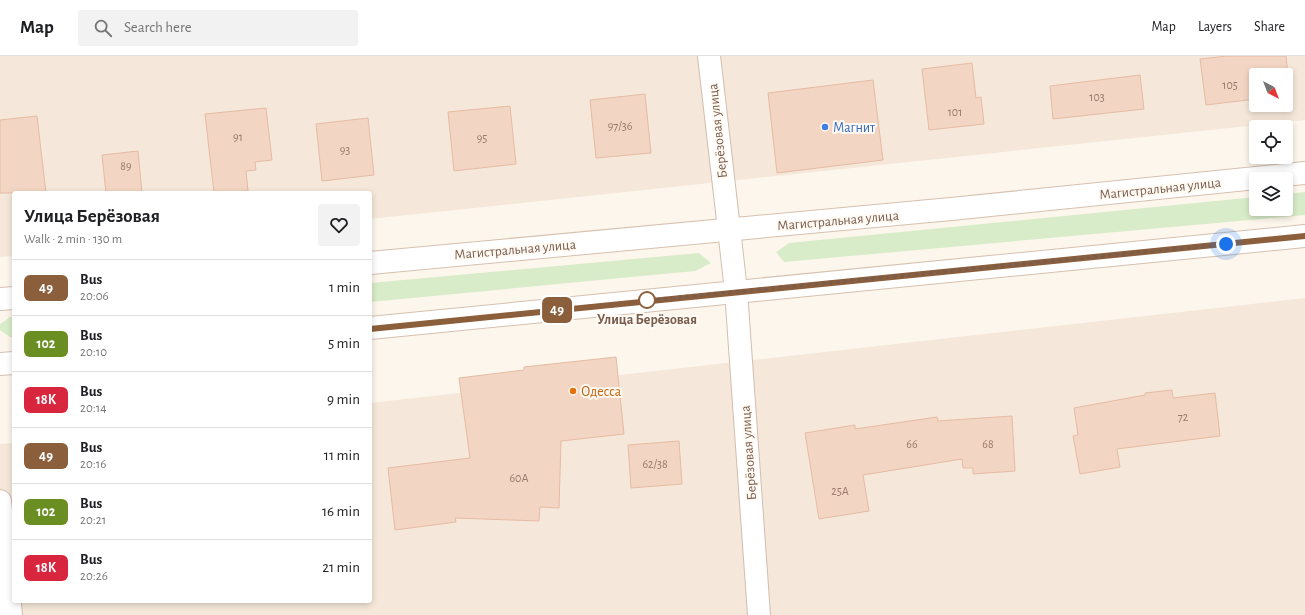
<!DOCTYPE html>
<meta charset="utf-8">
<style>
:root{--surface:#fff;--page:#f2f2f2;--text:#202124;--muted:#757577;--line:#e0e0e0}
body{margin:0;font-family:"Alegreya Sans",sans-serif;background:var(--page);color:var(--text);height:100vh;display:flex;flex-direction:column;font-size:15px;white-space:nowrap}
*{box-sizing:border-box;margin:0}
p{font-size:13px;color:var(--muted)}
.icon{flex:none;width:22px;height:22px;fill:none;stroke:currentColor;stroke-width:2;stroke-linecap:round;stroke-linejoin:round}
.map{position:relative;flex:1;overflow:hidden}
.drawer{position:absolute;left:12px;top:135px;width:360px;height:412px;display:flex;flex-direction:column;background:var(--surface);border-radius:4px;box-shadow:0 2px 6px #0003}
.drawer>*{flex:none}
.badge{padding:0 8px;border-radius:6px;font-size:14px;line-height:26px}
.needle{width:26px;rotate:138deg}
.buttons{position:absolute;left:1249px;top:12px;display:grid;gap:8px}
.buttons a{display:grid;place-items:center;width:44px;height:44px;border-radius:4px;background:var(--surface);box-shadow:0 2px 6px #0003;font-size:20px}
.you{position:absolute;width:20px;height:20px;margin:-10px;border:3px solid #fff;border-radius:50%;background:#1a73e8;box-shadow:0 0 0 6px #1a73e833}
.map>.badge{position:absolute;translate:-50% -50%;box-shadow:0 0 0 2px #fff}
.round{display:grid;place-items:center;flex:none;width:42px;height:42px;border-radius:4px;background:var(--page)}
.head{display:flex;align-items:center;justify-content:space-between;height:68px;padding:0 12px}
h1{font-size:19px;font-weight:700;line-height:30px}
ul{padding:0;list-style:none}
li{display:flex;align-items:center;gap:12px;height:56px;padding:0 12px;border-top:1px solid var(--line)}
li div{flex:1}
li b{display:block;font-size:15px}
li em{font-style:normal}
li .badge{min-width:44px;font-weight:700;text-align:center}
header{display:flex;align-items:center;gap:24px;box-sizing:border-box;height:56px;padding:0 20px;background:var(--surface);border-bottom:1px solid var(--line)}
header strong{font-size:19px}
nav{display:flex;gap:22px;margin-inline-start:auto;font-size:14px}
.search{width:280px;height:36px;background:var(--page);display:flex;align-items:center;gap:10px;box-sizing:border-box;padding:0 14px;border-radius:4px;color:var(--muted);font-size:15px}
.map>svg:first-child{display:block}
.residential{fill:#f5e8da;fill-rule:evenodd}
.green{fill:#d8ecc9}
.building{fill:#f3d5c3;stroke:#e6bba3}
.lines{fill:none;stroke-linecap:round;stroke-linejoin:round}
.street-casing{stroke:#d1beb0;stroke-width:24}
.secondary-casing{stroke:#d6c0b0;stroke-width:24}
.street{stroke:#fff;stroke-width:22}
.secondary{stroke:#fff;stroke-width:22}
.line-casing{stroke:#fff;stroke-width:9}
.line{stroke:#8b5e3c;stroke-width:6}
.walk{stroke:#7a5c4d;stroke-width:4;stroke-dasharray:0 7.2}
.shop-dot{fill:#3f7fe0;stroke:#fffaf3;stroke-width:1.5}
.stop-dot{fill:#fff;stroke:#8b5e3c;stroke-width:2}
.food-dot{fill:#e8710a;stroke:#fffaf3;stroke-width:1.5}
.labels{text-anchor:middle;stroke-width:4;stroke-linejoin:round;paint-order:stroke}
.number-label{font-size:12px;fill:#987a6a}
.shop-label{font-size:14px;fill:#366cbe;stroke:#fffaf3;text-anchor:start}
.street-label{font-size:14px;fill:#7a5c4d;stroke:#fffaf3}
.stop-label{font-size:14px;font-weight:bold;fill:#7a5c4d;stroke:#fffaf3}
.food-label{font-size:14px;fill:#c56008;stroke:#fffaf3;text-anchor:start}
</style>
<header>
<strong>Map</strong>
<div class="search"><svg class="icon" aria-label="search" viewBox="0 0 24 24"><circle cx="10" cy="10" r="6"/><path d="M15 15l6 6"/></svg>Search here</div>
<nav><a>Map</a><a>Layers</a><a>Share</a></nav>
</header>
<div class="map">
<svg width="1305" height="559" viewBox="0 0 1305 559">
<rect width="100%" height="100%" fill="#fdf6ec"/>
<g class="residential">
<path d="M0 0H1305V64L370 163V137H14V200L0 201ZM1256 19H1286V49H1256Z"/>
<polygon points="1305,242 1305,559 0,559 0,388 14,387 14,545 370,545 370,347"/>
</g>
<g class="green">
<polygon points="1305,136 1305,159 784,206 776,196 789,187 1256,141 1256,153 1286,153 1286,138"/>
<polygon points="699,197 711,207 695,215 370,246 370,227"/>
<polygon points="10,261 14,261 14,281 10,281 0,274 0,268"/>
</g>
<g class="building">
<polygon points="1227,0 1286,0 1290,39 1286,40 1286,19 1256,19 1256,43 1206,49 1200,3"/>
<polygon points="972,7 976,42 981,41 984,68 929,74 922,13"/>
<polygon points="1140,19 1144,53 1053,63 1050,30"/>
<polygon points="873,24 883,104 777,117 768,37"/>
<polygon points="645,38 651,97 596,102 590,44"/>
<polygon points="510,50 516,108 454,115 448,56"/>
<polygon points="266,52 272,104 255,106 256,114 246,115 248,135 214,137 205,58"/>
<polygon points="37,60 46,137 0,137 0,64"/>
<polygon points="368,62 374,119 322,125 316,68"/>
<polygon points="138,95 142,137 106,137 102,99"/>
<polygon points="616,301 624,378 561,385 559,452 540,451 539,465 455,462 456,466 395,474 388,412 470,402 459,322 524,314 524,311"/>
<polygon points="1172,334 1173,342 1215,337 1220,380 1117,393 1120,411 1080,418 1073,380 1078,379 1074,352 1145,339 1145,337"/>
<polygon points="1012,360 1015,415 973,418 973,412 963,412 962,403 863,419 869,455 819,463 805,377 855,369 855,373 937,361 938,365"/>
<polygon points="679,385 682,428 631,432 628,389"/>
</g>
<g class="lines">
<defs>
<g id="street">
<polyline points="709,0 729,173"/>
<polyline points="736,235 759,559"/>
<polyline points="0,445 11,559"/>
</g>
<g id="secondary">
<polyline points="729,173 736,235"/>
<polyline points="370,207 951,153 1305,117"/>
<polyline points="0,243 14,242"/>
<polyline points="370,272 1305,180"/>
<polyline points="0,308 14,307"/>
</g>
</defs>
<use href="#street" class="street-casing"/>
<use href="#secondary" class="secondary-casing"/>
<use href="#street" class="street"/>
<use href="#secondary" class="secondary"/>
</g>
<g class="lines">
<defs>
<polyline id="line" points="370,273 1305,180"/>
</defs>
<use href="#line" class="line-casing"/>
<use href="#line" class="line"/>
<polyline class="walk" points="647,244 642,245 1226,188"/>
</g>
<circle class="shop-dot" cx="825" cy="71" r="4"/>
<circle class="stop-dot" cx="647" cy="244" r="8"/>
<circle class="food-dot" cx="573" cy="335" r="4"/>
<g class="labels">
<g class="number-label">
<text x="1230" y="33">105</text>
<text x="1097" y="45">103</text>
<text x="955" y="60">101</text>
<text x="620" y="74">97/36</text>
<text x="238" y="85">91</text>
<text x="482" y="86">95</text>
<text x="345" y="98">93</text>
<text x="126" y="114">89</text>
<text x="1183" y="365">72</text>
<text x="912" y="392">66</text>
<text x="988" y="392">68</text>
<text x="655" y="412">62/38</text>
<text x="519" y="426">60А</text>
<text x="840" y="439">25А</text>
</g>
<g class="shop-label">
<text x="833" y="76">Магнит</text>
</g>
<g class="street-label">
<text transform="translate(717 75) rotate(-96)" y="5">Берёзовая улица</text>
<text transform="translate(1160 132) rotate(-6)" y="5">Магистральная улица</text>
<text transform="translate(838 164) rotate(-5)" y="5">Магистральная улица</text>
<text transform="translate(515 193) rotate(-5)" y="5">Магистральная улица</text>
<text transform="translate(748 397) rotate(-94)" y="5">Берёзовая улица</text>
</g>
<g class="stop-label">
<text x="647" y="268">Улица Берёзовая</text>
</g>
<g class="food-label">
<text x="581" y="340">Одесса</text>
</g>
</g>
</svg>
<div class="buttons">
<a><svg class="needle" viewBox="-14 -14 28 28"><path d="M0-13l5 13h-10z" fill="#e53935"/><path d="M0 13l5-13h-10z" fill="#757577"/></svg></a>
<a><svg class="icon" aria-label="locate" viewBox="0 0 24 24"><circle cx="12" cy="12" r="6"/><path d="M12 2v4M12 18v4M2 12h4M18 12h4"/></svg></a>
<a><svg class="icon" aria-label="layers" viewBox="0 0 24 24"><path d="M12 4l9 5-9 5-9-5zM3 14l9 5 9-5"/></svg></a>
</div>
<div class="you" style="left:1226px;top:188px"></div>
<b class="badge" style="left:557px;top:254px;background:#8b5e3c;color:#fff">49</b>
<section class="drawer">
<div class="head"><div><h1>Улица Берёзовая</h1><p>Walk · 2 min · 130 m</p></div><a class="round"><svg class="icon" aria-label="heart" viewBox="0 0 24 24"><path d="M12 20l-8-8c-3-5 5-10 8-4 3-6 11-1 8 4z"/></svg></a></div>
<ul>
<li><span class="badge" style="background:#8b5e3c;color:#fff">49</span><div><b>Bus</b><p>20:06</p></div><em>1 min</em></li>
<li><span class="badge" style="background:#6b8e23;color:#fff">102</span><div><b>Bus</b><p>20:10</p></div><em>5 min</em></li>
<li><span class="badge" style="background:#d7263d;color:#fff">18К</span><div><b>Bus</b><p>20:14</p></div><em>9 min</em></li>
<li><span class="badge" style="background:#8b5e3c;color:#fff">49</span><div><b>Bus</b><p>20:16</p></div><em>11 min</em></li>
<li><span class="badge" style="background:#6b8e23;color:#fff">102</span><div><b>Bus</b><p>20:21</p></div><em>16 min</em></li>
<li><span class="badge" style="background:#d7263d;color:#fff">18К</span><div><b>Bus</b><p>20:26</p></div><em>21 min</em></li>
</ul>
</section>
</div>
